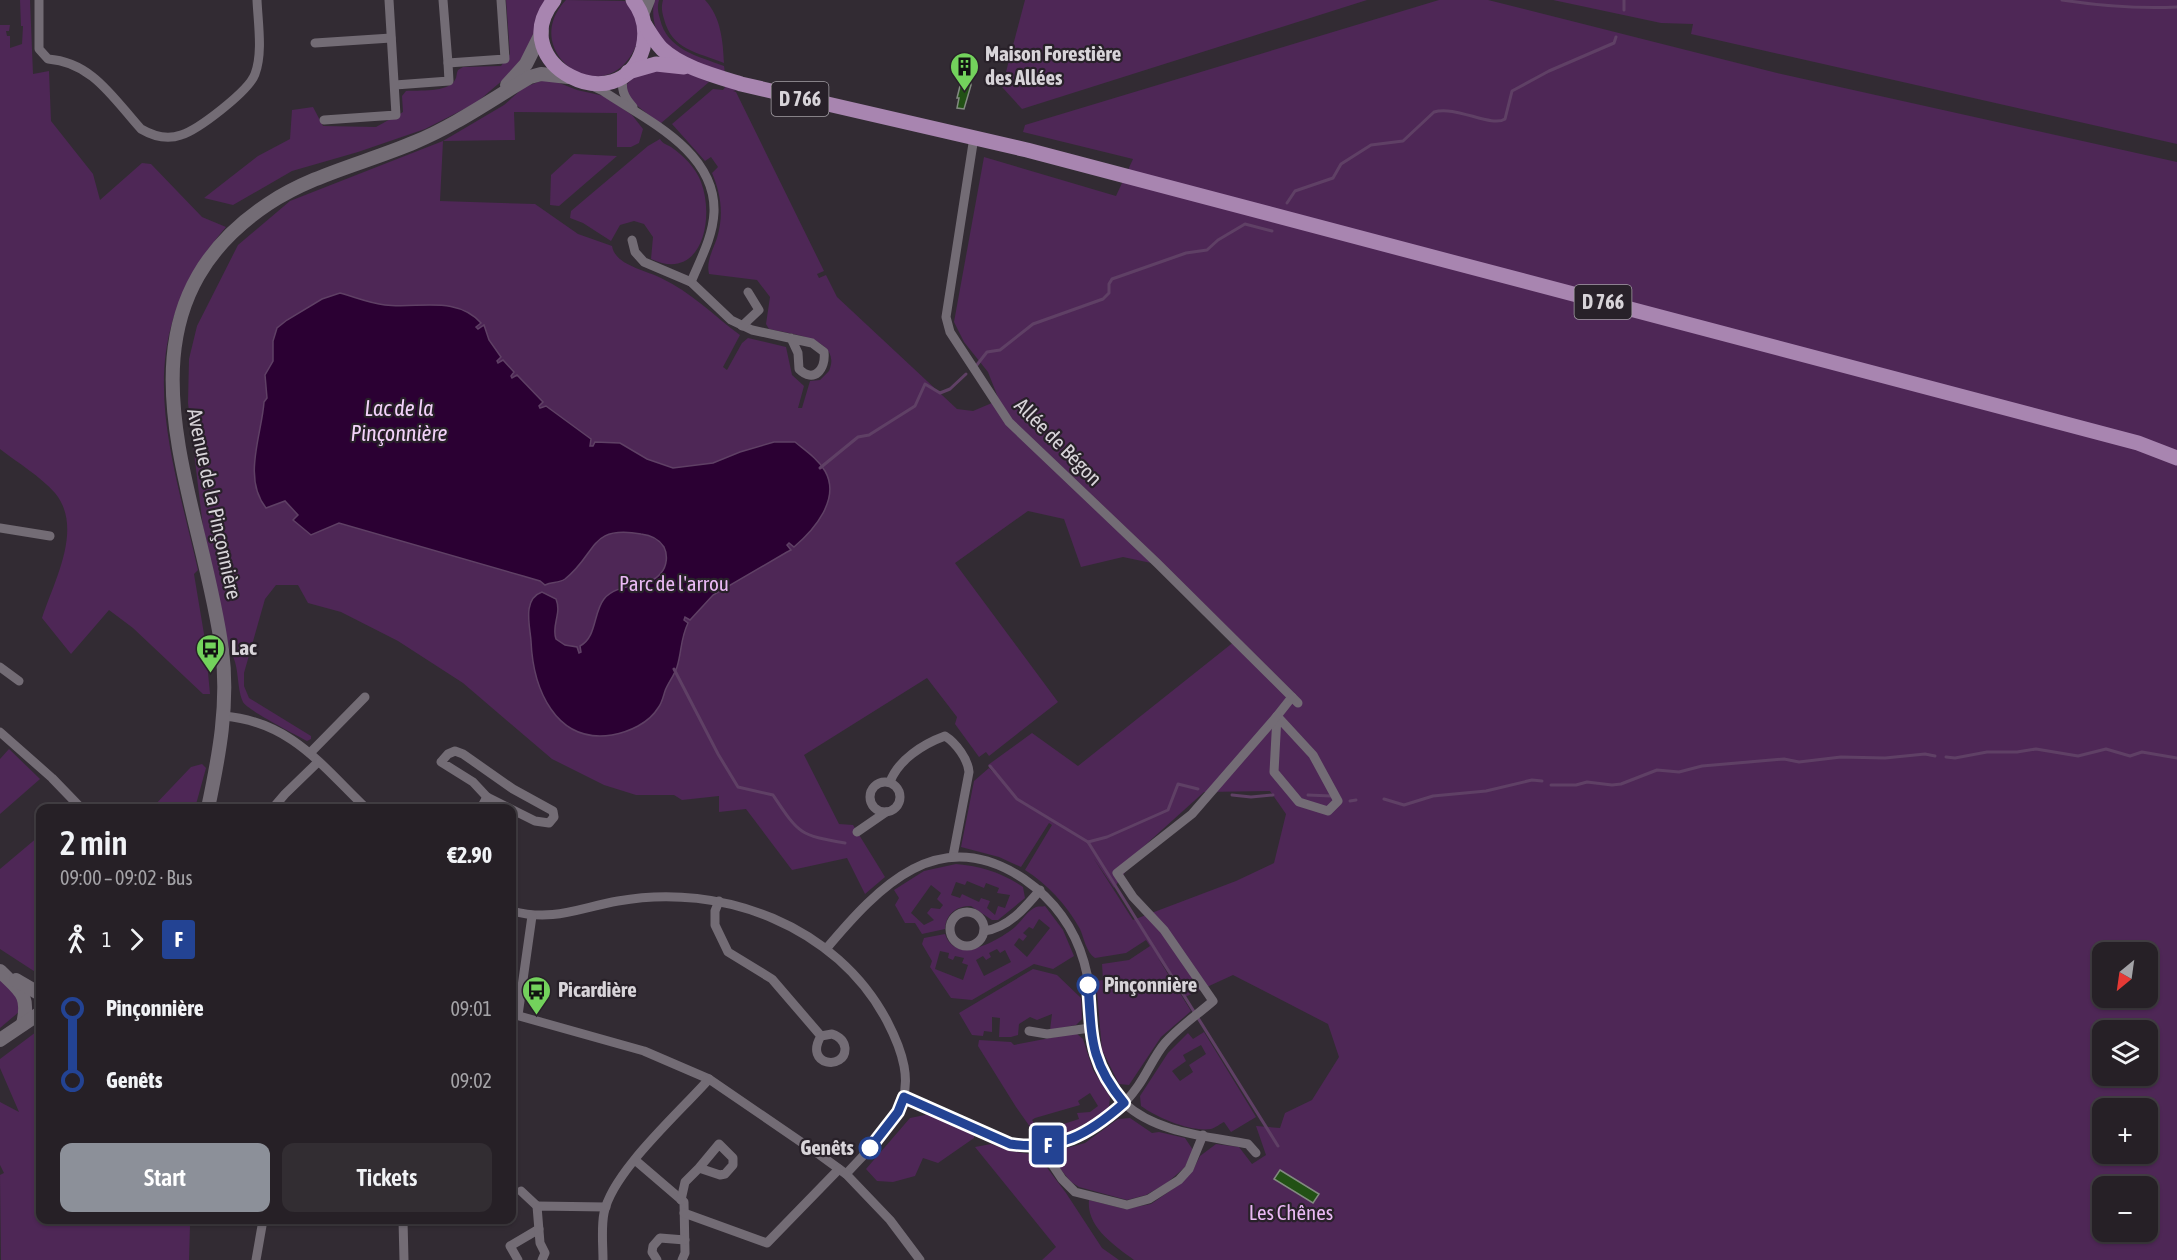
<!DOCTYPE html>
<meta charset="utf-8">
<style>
:root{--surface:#262026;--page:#322d32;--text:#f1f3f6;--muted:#a4a3a7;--line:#423e43;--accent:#8c9099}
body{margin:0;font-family:"Asap Condensed",sans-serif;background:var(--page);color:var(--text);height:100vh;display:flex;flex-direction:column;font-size:22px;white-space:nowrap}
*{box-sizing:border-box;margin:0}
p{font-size:20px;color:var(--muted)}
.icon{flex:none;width:33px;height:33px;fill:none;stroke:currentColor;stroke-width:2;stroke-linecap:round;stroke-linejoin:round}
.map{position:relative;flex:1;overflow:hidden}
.panel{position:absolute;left:36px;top:804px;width:480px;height:420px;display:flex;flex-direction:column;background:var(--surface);border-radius:12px;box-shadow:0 2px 4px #0004,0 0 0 2px var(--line)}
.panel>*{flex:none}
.badge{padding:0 12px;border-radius:4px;font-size:21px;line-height:39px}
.needle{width:39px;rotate:209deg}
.controls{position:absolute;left:2092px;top:942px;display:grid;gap:12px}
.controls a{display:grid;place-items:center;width:66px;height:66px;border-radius:12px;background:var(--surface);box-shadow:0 2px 4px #0004,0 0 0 2px var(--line);font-size:30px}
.map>.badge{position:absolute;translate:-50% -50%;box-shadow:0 0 0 3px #fff}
.legs{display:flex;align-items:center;gap:9px;height:66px;padding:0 24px;font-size:20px}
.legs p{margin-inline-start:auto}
.head{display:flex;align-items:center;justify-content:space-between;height:102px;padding:0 24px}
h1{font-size:33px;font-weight:600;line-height:45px}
.button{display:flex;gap:12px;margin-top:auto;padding:12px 24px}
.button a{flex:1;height:69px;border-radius:12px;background:var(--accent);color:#fff;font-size:24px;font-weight:600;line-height:69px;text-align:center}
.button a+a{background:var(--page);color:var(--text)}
ul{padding:0 24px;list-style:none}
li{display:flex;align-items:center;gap:21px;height:72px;font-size:22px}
li i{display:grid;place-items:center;width:9px;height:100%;margin:0 8px;background:currentColor}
li i::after{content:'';width:15px;height:15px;margin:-8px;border:4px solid;border-radius:50%;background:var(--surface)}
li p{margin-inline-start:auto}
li:first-child i{background:linear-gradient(#0000 50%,currentColor 0)}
li:last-child i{background:linear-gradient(currentColor 50%,#0000 0)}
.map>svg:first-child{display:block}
.green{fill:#4e2756;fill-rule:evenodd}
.water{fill:#2b0033;stroke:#5f4065;stroke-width:1.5}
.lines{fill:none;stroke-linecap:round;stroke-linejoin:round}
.stream{stroke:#5f4065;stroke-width:3}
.building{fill:#225115;stroke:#828a80;stroke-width:1.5}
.street{stroke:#736c75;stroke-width:9}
.secondary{stroke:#736c75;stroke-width:14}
.primary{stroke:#a885b0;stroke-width:15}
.line-1-casing{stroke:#fff;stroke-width:14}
.line-1{stroke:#234393;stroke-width:9}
.stop-1-dot{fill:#fff;stroke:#234393;stroke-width:3}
.labels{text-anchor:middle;stroke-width:4.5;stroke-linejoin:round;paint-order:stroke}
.shield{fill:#282129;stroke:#a39ea4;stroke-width:1.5}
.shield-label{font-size:20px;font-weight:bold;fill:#d8d4d9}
.poi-label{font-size:21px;font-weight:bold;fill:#d8d4d9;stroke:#282129;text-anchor:start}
.street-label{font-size:21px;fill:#d8d4d9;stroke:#282129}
.park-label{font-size:21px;fill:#eab9f4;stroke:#282129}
.stop-label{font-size:21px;font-weight:bold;fill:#d8d4d9;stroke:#282129;text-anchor:start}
.water-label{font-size:22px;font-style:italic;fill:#f3d2fa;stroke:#282129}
</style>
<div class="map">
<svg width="2177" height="1260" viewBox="0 0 2177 1260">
<rect width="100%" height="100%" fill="#322b33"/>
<g class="green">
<path d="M20 0H30L33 74 49 71 51 121 93 174 100 200 142 163 151 164 202 217 226 227C128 341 168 439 198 570L194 574 205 640 210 694H203L133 628 109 610 71 654 42 618C54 581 84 528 55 493 40 476 18 463 0 449V25H10L9 31H6L7 36H10V48L22 44 23 26H21Z"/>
<path d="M506 0H546L535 28 532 47 504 79 476 103 425 129 358 152 292 171 233 205 204 198 258 156 290 139 292 110 313 107 323 126 376 127 403 112 402 96 406 91C418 90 448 93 455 80 457 77 456 74 458 70L463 67 501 66 510 54Z"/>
<path d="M566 0 625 1C636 14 643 32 635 48 604 114 517 51 566 0Z"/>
<path d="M654 0H659C657 7 658 12 660 19 667 50 698 56 724 66L725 73C687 59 647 50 654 0Z"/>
<path d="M663 0H705C721 17 723 41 724 63 697 52 672 50 664 19 662 12 661 7 663 0Z"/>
<polygon points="1025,0 1367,0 1022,109 1002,87"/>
<path d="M1439 0H1488L1777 73 2177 162V1260H1134C1115 1246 1086 1227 1089 1200L1125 1209 1151 1204 1180 1184 1193 1170 1200 1156 1216 1144 1239 1147 1252 1164 1266 1155 1256 1126 1280 1128 1285 1113 1312 1100 1339 1057 1328 1024 1233 975 1185 997 1158 958 1191 1011 1161 1037 1129 1085 1119 1084 1102 1050 1096 981 1103 980 1102 964 1129 960 1150 946 1146 940 1126 953 1095 958C1086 952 1084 938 1080 929 1067 905 1047 884 1025 870L1052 825 1049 823 1021 867 999 857 961 847 974 781 989 768 995 774 988 765 1032 733 1078 766 1235 641 1156 564 1123 557 1081 567 1064 519 1028 511 955 563 1058 702 989 756 986 752 979 757 955 724 957 717 927 678 804 755 839 824 853 825 885 877 865 894 847 858 792 870 746 809 719 812V796L682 800 674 795H636L604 785 552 759 463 683 398 641 341 612 308 603 298 585H276L265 599 244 673V686L249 698 311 736V739L307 741C295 734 247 710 243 702 236 687 240 664 230 652L203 527 188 403 189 359 197 326 238 245 290 201 443 141 504 105 523 88 538 82 549 79 577 90 604 96 632 115 643 129 639 143 631 147H617V113L514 112 515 140 443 141 440 201 535 204 578 234 612 246C615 265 645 270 661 278 691 292 713 315 740 335L723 367 727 370 742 343 748 338 786 347 792 375 804 386 798 408H802L810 381 820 380 829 371C843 338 790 334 769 329L766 324 770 297 757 280 709 274C706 261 713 250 717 238 724 215 721 194 712 173L718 167 711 157 705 161 672 124 713 89 723 90 726 86 738 90 733 91 736 92 824 271 817 274 819 278 826 275 837 297 957 409 973 411 999 400 988 372 964 342 954 322 984 157 1116 196 1133 159 1023 132 1025 125ZM1270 791 1286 814 1274 863 1236 881 1133 920 1094 859 1114 888 1143 847 1204 792ZM2103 952H2148V998H2103ZM2103 1030H2148V1076H2103ZM2103 1108H2148V1154H2103ZM2103 1186H2148V1232H2103Z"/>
<polygon points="1553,0 2177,0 2177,144 1691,34 1693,24 1661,23"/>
<polygon points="652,69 683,71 709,82 660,124 630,100 624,87 633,78"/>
<path d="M660 139C663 144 666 144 671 147 683 155 696 168 701 182 715 218 702 283 651 259L653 237 644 224 634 221 620 225 611 241 583 223 570 218 571 211 648 146Z"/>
<polygon points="574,154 617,156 559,206 550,205 551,175"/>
<polygon points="9,749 40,779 0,814 0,759"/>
<polygon points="202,764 206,768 195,808 152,808 191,767"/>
<polygon points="38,837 40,845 40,975 0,949 0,869"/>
<path d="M956 864C982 866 1002 873 1023 887L1025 898 998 920H992L971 906C956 906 946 914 945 929L922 934 915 923H905L895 905 899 898 894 890 924 871ZM967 881 984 888 986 883 999 888 997 893 1010 895 1005 908 998 906 995 915 987 908 990 901 981 898 979 902 962 894 960 898 951 895 956 882 965 885ZM931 885 941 893 937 899 943 905 940 909 931 908 927 913 934 920 924 925 911 913Z"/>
<path d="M1045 906 1063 930 1074 956 1053 969 1034 964 972 1000 951 998 930 967 932 961 922 944 924 938 945 934C956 966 999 940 1015 927 1021 922 1028 910 1036 907 1039 906 1042 907 1045 906ZM1039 919 1050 928 1027 957 1014 945 1019 938 1023 941 1027 936 1023 933 1029 927 1033 929ZM997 949 1000 953 1005 950 1011 962 984 976 976 960 983 956 986 960 991 957 989 953ZM940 951 949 953 948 958 953 960 955 956 964 958 962 963 968 965 963 980 935 969Z"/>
<polygon points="1033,969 1057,975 1081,998 1082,1019 1076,1025 1050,1030 1052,1014 1037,1020 1030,1017 1019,1024 1018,1035 1011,1037 999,1037 1000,1018 992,1017 992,1032 984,1031 983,1036 972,1035 959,1013"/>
<polygon points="0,977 20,998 20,1011 0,1028"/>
<polygon points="40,1029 40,1220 201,1220 201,1224 190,1225 189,1260 1,1260 0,1175 4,1173 0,1165 0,1102 19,1112 0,1068 0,1059"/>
<path d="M1204 1032 1256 1117 1231 1132 1224 1122C1220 1124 1215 1128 1211 1129 1190 1132 1158 1118 1141 1106L1140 1096 1168 1053 1188 1033 1193 1039ZM1201 1045 1206 1054 1189 1065 1193 1072 1180 1081 1172 1071 1186 1061 1183 1055Z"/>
<path d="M1076 1033 1083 1039 1093 1070 1110 1097 1109 1107C1088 1124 1066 1137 1038 1138L1016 1107 978 1046 979 1040 1011 1042 1014 1045ZM1090 1093 1098 1106 1090 1112 1077 1113 1079 1119C1064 1124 1056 1126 1039 1131L1032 1120 1035 1118 1080 1105 1078 1101Z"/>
<polygon points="930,1114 974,1136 974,1138 938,1163 923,1158 915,1176 893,1182 877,1181 866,1169 910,1118"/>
<polygon points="1130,1118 1152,1133 1159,1132 1185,1138 1193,1150 1185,1167 1167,1183 1146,1195 1127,1200 1079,1187 1071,1182 1053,1160 1053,1152 1085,1143 1118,1119"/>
<polygon points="991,1144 1010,1151 1030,1154 1042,1161 1066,1193 1102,1248 1119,1260 1042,1260 1056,1247 975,1147"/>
</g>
<path class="water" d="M340 293C355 297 369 303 385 305 418 309 456 295 481 323L476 327 478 329 484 325 489 340 501 357 497 361 498 363 503 360 514 372 511 376 512 378 517 375 543 402 539 406 540 408 546 406 591 439 590 446H593L595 442 620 443 647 459 673 468 713 463 740 452 774 442H795C806 451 818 459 825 471 841 499 814 530 794 547L789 543 787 545 791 550 787 552 713 595 690 620 685 617 684 620 688 623C680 640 682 651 677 667 674 676 668 683 665 691 663 697 662 703 658 708 649 723 629 732 612 735 555 744 533 688 531 641 530 626 522 599 542 592L556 599C562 614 551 625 556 639L565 645 577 647 579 653 581 652 580 646C597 637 593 613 604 599 619 581 648 590 661 573 667 566 668 555 664 547 659 539 650 535 641 534 588 525 598 553 565 579 558 584 552 581 545 585L540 581 523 576 339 523 311 535 293 520 298 515 285 501 266 508C242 478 262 434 264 402L267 398 265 375 273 361V341L277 328 287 320 322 299Z"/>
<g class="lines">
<g class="stream">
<path d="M2062 0C2101 6 2137 9 2177 7"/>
<polyline points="1624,10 1624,0"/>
<path d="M1287 203 1295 191 1333 178 1341 164 1371 145 1403 141 1434 112C1455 105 1492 128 1505 119L1512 91 1549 71 1614 43 1616 37"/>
<polyline points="976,366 987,352 1000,350 1033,324 1103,299 1109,293 1109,284 1112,279 1186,253 1207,250 1218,240 1245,224 1272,231"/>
<polyline points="820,468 858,437 869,435 915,406 925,384 940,393 950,389 966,374"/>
<path d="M674 669 718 754 738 787 773 795C799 834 799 835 845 843"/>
<polyline points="1946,757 1955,758 1987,752 2017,752 2036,749 2078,756 2106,749 2130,756 2142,752 2177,758"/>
<polyline points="990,766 1017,799 1088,842 1278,1146"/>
<polyline points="1551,785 1576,785 1587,782 1612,785 1621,784 1657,770 1679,772 1702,766 1784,759 1799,762 1841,757 1885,758 1925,754 1935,756"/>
<polyline points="1232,795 1251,797 1273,795"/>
<polyline points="1308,795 1331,796"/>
<polyline points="1384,799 1404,805 1433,796 1486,791 1532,780 1542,781"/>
<polyline points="1350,801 1356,800"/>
<polyline points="1088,842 1107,837 1168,810 1178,784 1198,789"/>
</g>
</g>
<g class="building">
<polygon points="962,78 970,80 971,85 964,109 957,108 959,98 957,98"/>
<polygon points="1280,1170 1319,1194 1313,1203 1274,1179"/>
</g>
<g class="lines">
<g class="street">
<path d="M39 0V49L48 59C92 62 113 98 141 129 153 136 167 140 181 135 198 130 249 91 255 74 263 53 258 23 257 0"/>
<polyline points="443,0 448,63"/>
<polyline points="315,43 391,38"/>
<path d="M623 75C621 89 623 96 633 107"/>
<polyline points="395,85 449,81 448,63 505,59 501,0"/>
<path d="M592 86 603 91C646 120 716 151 714 212 713 237 700 260 691 282"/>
<polyline points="324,120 396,115 389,0"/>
<polyline points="974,137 946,317 950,332 1009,422 1157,563 1298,703"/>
<path d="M632 240 635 252 644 262 691 282 731 320 752 330 812 343 824 352C826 369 814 384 799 369L798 353 791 338"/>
<polyline points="742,326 759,310 748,292"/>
<polyline points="0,528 50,536"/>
<polyline points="0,667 19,681"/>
<path d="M224 716C291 722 321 765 366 808"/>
<polyline points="1277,716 1274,772 1299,802 1328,811 1338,801 1313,755 1277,716 1292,697"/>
<polyline points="0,732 52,778 81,808"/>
<polygon points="455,751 463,754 513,789 553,811 554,817 549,823 535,821 487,797 473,782 441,762 448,754"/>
<polyline points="310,753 365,697"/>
<path d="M890 782C898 760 923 744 945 736 956 743 968 759 969 772L953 856"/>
<circle cx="885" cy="797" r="15"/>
<polyline points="273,808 285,794 318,762"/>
<polyline points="481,808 487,797"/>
<polyline points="857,832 886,812"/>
<path d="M719 901 715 911V925L728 952 772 979 821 1036C803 1066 846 1071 845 1048 844 1040 838 1036 832 1034L821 1036"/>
<path d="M512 911C553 922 579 908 618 901 722 882 837 926 887 1021 927 1098 897 1119 846 1174"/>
<circle cx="967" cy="929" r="17"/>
<path d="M984 931C1008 928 1025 908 1040 890"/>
<path d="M826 949C879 886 939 822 1024 879 1054 900 1074 927 1084 962 1100 1015 1077 1057 1124 1103 1156 1133 1207 1136 1248 1144L1256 1153"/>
<polyline points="512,1014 644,1051 709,1079 820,1155 846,1174 890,1220 920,1260"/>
<polyline points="518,1015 532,916"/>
<polyline points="1029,1031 1047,1034 1090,1028"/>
<path d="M904 1097C926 1105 946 1114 967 1124 981 1131 994 1139 1008 1144 1057 1158 1111 1125 1138 1086 1148 1072 1154 1056 1165 1043 1179 1027 1197 1015 1213 1001L1164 930 1133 897 1117 873 1192 814 1277 716"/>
<polyline points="1040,1146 1062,1179 1075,1192 1127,1205 1149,1199 1179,1180 1189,1169 1203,1135"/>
<polyline points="635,1160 684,1202 685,1253 682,1260"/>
<polyline points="521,1191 537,1206"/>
<polyline points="681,1200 685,1182 699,1168 720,1175 725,1174 733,1165 733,1158 719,1144 699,1168"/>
<polyline points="684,1213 767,1243 839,1169"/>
<polyline points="403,1220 404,1260"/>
<polyline points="256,1260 263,1220"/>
<polyline points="518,1260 510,1246 539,1229"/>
<polyline points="542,1260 545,1253 540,1243 537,1206 606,1207"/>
<path d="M603 1260C603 1245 601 1228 604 1213 612 1172 680 1112 709 1079"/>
<polyline points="657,1260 652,1252 653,1246 660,1238 685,1240"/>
</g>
<g class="secondary">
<polyline points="642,15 648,0"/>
<polyline points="507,85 526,64 542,32"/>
<path d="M208 808C219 756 229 704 222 650 202 495 99 317 268 204 313 174 366 163 415 142 456 125 492 99 530 77L541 74 568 77"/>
<path d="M0 971C20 991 30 994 23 1024"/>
<polyline points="16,980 40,994"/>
<polyline points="0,1040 40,1013"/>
</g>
<g class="primary">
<path d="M554 0C502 64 621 124 643 48 647 31 644 14 633 0"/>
<path d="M645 25C650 33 655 42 662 49 681 67 715 76 741 84L1027 150 2138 443 2177 458"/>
<polyline points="628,72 656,64 684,67"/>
</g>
</g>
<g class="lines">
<defs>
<path id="line-1" d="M870 1148 898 1112 904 1097 1010 1144C1059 1151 1088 1135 1124 1103 1089 1061 1092 1037 1088 985"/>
</defs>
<use href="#line-1" class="line-1-casing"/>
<use href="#line-1" class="line-1"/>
</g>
<defs>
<symbol id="building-pin" viewBox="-11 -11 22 30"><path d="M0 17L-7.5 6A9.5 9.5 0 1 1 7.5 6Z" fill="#73d25c" stroke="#282129"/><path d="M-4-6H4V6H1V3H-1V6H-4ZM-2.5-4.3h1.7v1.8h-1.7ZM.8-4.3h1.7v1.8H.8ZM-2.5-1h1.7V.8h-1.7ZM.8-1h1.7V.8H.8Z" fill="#111"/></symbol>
<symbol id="bus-pin" viewBox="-11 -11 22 30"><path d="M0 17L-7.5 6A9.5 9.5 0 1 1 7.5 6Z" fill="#73d25c" stroke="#282129"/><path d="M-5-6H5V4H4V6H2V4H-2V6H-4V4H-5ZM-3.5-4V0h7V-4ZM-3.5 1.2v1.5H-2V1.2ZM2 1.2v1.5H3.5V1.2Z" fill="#111"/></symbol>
</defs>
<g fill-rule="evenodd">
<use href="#building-pin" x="948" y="50" width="33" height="45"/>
<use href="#bus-pin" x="194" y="632" width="33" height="45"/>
<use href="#bus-pin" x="520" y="974" width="33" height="45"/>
</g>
<g class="stop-1-dot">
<circle cx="1088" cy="985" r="10"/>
<circle cx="870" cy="1148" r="10"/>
</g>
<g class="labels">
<g class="shield">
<rect x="771.5" y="82" width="57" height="34" rx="4.5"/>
<rect x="1574.5" y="285" width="57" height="34" rx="4.5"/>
</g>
<g class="shield-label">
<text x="800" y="106">D 766</text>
<text x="1603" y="309">D 766</text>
</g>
<g class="poi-label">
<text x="985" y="61">Maison Forestière<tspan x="985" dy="24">des Allées</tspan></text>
<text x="231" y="655">Lac</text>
<text x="558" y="997">Picardière</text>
</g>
<g class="street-label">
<text transform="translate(1058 442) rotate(45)" y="7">Allée de Bégon</text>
<text transform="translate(214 504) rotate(78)" y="7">Avenue de la Pinçonnière</text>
</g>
<g class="park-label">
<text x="674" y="591">Parc de l'arrou</text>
<text x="1291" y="1220">Les Chênes</text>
</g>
<g class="stop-label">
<text x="1104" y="992">Pinçonnière</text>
<text x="854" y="1155" text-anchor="end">Genêts</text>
</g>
<g class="water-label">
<text x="399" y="416">Lac de la<tspan x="399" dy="25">Pinçonnière</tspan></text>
</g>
</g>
</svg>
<div class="controls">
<a><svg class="needle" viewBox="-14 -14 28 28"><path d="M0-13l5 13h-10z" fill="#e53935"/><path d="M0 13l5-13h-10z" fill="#a4a3a7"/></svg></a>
<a><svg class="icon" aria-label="layers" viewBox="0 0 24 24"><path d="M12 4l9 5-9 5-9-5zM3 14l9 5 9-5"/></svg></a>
<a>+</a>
<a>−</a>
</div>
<b class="badge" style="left:1048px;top:1145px;background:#234393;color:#fff">F</b>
<section class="panel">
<div class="head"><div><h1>2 min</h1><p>09:00 – 09:02 · Bus</p></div><b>€2.90</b></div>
<div class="legs"><svg class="icon" aria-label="walk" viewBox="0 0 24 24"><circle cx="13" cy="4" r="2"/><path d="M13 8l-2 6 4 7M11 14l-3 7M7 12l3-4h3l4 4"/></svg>1<svg class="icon" aria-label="forward" viewBox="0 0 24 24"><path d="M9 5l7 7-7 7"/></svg><b class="badge" style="background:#234393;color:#fff">F</b></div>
<ul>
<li><i style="color:#234393"></i><b>Pinçonnière</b><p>09:01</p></li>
<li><i style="color:#234393"></i><b>Genêts</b><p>09:02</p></li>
</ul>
<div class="button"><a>Start</a><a>Tickets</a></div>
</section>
</div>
